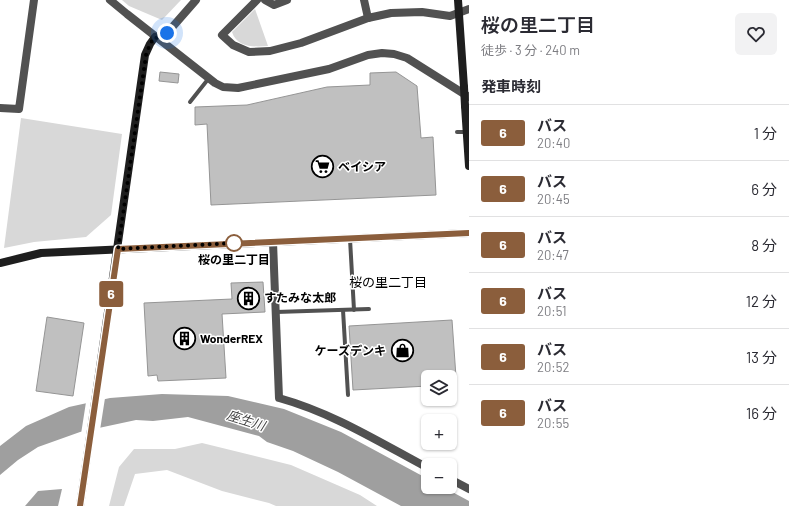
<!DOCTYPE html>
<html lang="ja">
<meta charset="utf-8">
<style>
:root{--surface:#fff;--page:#f2f2f3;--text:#2b2b33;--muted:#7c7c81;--line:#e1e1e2}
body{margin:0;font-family:Barlow,"Noto Sans JP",sans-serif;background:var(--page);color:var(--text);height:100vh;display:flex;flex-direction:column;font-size:15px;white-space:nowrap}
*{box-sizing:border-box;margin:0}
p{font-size:13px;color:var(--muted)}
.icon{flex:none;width:22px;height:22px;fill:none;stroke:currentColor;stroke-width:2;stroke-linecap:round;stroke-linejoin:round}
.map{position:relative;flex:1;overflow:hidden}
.details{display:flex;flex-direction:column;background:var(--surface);width:320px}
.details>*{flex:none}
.badge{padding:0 8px;border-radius:3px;font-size:14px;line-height:26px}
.buttons{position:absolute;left:421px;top:370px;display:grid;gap:8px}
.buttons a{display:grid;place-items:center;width:36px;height:36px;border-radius:6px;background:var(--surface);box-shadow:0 1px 3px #0004;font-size:20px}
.you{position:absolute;width:20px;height:20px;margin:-10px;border:3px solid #fff;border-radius:50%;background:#1a73e8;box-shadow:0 0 0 6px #1a73e833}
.map>.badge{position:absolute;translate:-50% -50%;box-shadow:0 0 0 2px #fff}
h2{padding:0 12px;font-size:15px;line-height:36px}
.round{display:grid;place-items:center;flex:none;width:42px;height:42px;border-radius:6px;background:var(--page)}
.headline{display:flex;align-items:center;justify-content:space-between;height:68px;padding:0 12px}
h1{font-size:19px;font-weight:600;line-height:30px}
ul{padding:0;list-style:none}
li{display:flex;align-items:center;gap:12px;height:56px;padding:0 12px;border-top:1px solid var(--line)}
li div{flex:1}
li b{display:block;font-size:15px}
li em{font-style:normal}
li .badge{min-width:44px;font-weight:700;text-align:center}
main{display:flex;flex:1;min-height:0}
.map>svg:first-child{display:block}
.green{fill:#d8d8d8}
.water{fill:#9f9f9f}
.pier{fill:#fff}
.building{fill:#c0c0c0;stroke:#959595}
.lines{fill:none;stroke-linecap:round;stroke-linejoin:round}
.lane{stroke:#515151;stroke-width:4}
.street{stroke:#515151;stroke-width:8}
.secondary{stroke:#1e1e1e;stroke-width:8}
.secondary-bridge{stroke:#1e1e1e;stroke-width:8}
.line-casing{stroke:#fff;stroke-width:9}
.line{stroke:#8b5e3c;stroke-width:6}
.walk{stroke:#000;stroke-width:4;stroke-dasharray:0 7.2}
.stop-dot{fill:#fff;stroke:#8b5e3c;stroke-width:2}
.labels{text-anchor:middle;stroke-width:3;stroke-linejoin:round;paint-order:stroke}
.poi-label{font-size:12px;font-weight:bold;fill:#000;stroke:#fff;text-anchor:start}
.stop-label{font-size:12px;font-weight:bold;fill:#000;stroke:#fff}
.neighbourhood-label{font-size:13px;fill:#000;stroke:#fff}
.water-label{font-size:13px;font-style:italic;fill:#404040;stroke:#fff}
</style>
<main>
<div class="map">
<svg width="469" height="506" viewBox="0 0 469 506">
<rect width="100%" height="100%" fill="#fff"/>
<g class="green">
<polygon points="122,0 181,0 162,20 129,6"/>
<path d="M255 9 268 46C255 47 237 48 232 32Z"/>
<polygon points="21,118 122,134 111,215 86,237 34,242 4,248"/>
<polygon points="202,443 291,465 360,495 377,506 276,506 269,503 222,491 167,470 135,474 124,506 109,506 119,467 134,449 175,449"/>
</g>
<g class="water">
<polygon points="162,394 228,396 284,409 341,432 428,479 428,487 443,487 469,501 469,506 401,506 338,472 293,451 267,442 259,436 188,417 153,421 136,420 80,432 38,447 18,460 0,475 0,446 26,426 69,407 110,398"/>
<polygon points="62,489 58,506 25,506 38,491"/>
</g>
<polygon class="pier" points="105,398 100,430 81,434 86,402"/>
<g class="building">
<polygon points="160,72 179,74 178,83 159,81"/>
<polygon points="396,72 417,86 421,138 433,137 436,195 211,205 207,124 195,125 195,107 247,105 327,87 370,85 370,73"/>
<polygon points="263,282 265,312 222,314 226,378 158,381 157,375 148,376 144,303 232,299 231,283"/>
<polygon points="47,317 84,323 73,396 36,391"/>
<polygon points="452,320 456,377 428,377 428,386 353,390 349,326"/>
</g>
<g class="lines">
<g class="lane">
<polyline points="190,102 209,78"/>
<polyline points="457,132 466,132"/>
<polyline points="350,239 354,310"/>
<polyline points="343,310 348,395"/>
<polyline points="276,312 369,309"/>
</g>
<g class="street">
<polyline points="110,0 127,14 215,83 223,87 238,88 329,69 368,55 382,53 394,54 407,58 469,97"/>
<polyline points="257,0 222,35 233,45 249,52 270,51 301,43 368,18 391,13 422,12 450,16 469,9"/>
<polyline points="265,0 274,5 287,0"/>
<polyline points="364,0 368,18"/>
<polyline points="161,40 196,0"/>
<polyline points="0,108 19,109 34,0"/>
<path d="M273 242 279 398C333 413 379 442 428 468"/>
<polyline points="450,479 469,489"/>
</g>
<g class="secondary">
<polyline points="458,0 464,87"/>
<polyline points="465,106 469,166"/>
<polyline points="0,263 41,253 469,233"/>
<polyline points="80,506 145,55 150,44 155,37"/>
</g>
<polyline class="secondary-bridge" points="464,87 465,106"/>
</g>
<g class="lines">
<defs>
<polyline id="line" points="80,506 118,249 469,233"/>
</defs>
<use href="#line" class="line-casing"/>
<use href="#line" class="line"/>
<polyline class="walk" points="167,33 161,40 155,37 150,44 146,55 118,249 234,243"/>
</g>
<defs>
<symbol id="supermarket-ring" viewBox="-11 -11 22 22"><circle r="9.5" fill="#fff" stroke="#000" stroke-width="1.5"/><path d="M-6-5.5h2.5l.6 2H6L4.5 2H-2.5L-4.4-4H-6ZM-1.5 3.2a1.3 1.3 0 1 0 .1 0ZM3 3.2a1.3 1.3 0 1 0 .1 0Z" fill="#000"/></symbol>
<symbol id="building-ring" viewBox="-11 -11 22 22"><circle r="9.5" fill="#fff" stroke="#000" stroke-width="1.5"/><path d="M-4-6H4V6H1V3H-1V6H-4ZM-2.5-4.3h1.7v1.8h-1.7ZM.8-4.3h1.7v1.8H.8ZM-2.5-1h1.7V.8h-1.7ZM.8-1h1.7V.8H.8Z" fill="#000"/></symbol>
<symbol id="shop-ring" viewBox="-11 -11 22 22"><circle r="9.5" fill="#fff" stroke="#000" stroke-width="1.5"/><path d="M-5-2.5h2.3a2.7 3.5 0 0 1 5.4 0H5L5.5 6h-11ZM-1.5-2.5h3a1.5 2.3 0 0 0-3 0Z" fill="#000"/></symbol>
</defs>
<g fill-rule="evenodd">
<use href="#supermarket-ring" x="310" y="154" width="25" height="25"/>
<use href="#building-ring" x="236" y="286" width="25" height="25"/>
<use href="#building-ring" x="172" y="326" width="25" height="25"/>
<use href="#shop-ring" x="390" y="338" width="25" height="25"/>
</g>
<circle class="stop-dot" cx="234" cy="243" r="8"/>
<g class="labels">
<g class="poi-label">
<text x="338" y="171">ベイシア</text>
<text x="264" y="302">すたみな太郎</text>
<text x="200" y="343">WonderREX</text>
<text x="386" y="355" text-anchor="end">ケーズデンキ</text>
</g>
<g class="stop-label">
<text x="234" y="264">桜の里二丁目</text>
</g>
<g class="neighbourhood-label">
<text x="388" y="287">桜の里二丁目</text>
</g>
<g class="water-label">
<text transform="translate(246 420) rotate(18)" y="5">座生川</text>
</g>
</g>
</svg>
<div class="buttons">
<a><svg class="icon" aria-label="layers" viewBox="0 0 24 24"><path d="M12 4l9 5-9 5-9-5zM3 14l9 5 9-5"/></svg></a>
<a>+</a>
<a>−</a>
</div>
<div class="you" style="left:167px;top:33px"></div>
<b class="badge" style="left:111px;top:294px;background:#8b5e3c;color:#fff">6</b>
</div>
<section class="details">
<div class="headline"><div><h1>桜の里二丁目</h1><p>徒歩 · 3 分 · 240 m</p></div><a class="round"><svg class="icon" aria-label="heart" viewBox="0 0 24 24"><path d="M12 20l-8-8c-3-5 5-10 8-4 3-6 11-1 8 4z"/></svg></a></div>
<h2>発車時刻</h2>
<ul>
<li><span class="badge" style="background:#8b5e3c;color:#fff">6</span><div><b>バス</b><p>20:40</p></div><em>1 分</em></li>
<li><span class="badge" style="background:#8b5e3c;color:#fff">6</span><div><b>バス</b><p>20:45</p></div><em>6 分</em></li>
<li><span class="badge" style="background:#8b5e3c;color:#fff">6</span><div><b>バス</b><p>20:47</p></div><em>8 分</em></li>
<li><span class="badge" style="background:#8b5e3c;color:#fff">6</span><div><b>バス</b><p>20:51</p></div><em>12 分</em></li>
<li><span class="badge" style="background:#8b5e3c;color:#fff">6</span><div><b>バス</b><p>20:52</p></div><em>13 分</em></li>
<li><span class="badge" style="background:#8b5e3c;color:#fff">6</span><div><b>バス</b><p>20:55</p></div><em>16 分</em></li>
</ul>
</section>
</main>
